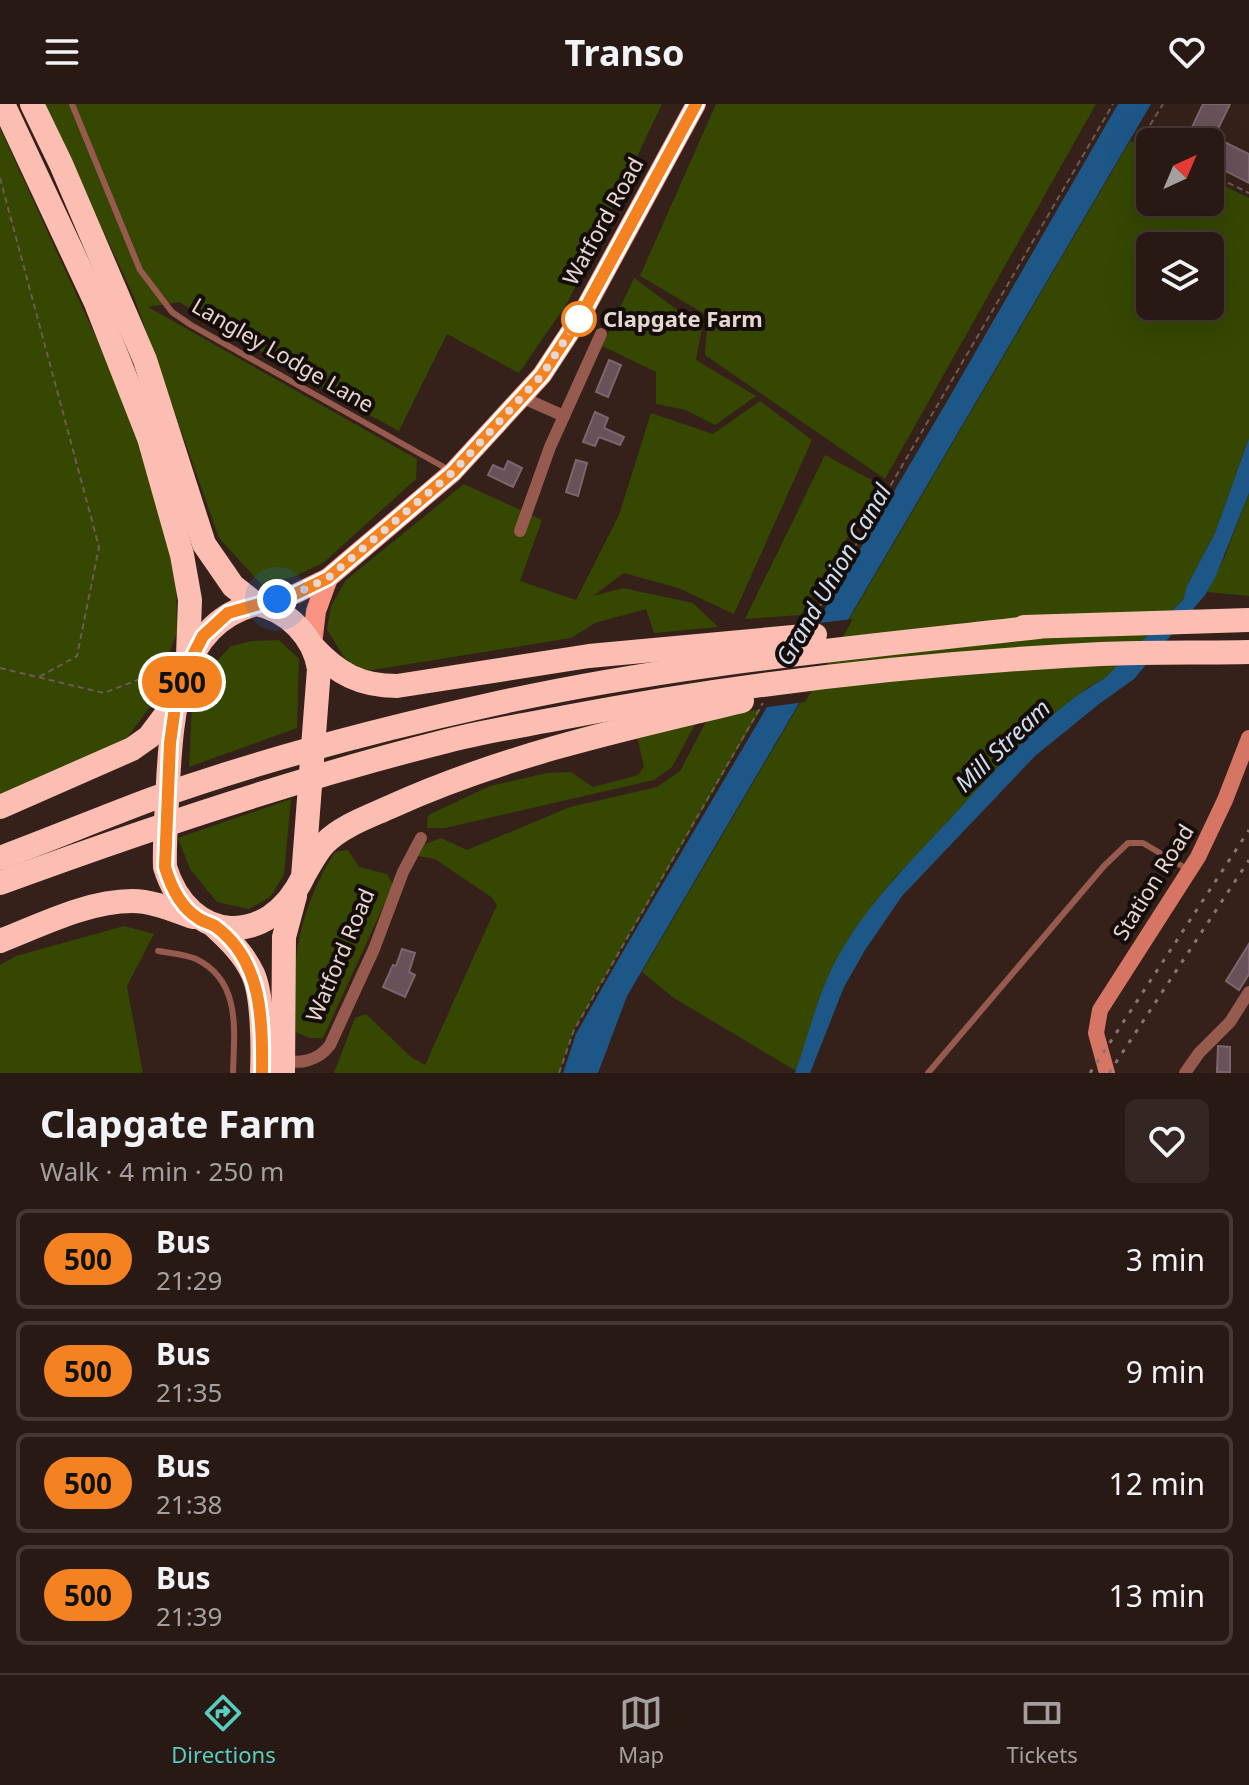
<!DOCTYPE html>
<meta charset="utf-8">
<style>
:root{--surface:#281914;--page:#342622;--text:#f1f3f6;--muted:#a5a0a0;--line:#443834;--accent:#58cec0}
body{margin:0;font-family:"Noto Sans",sans-serif;background:var(--page);color:var(--text);height:100vh;display:flex;flex-direction:column;font-size:30px;white-space:nowrap}
*{box-sizing:border-box;margin:0}
p{font-size:26px;color:var(--muted)}
.icon{flex:none;width:44px;height:44px;fill:none;stroke:currentColor;stroke-width:2;stroke-linecap:round;stroke-linejoin:round}
.map{position:relative;height:969px;overflow:hidden}
.sheet{display:flex;flex-direction:column;background:var(--surface);flex:1}
.sheet>*{flex:none}
.badge{padding:0 16px;border-radius:26px;font-size:28px;line-height:52px}
.needle{width:52px;rotate:44deg}
.buttons{position:absolute;left:1136px;top:24px;display:grid;gap:16px}
.buttons a{display:grid;place-items:center;width:88px;height:88px;border-radius:12px;background:var(--surface);box-shadow:0 8px 32px #0002,0 0 0 2px var(--line);font-size:40px}
.you{position:absolute;width:40px;height:40px;margin:-20px;border:6px solid #fff;border-radius:50%;background:#1a73e8;box-shadow:0 0 0 12px #1a73e833}
.map>.badge{position:absolute;translate:-50% -50%;box-shadow:0 0 0 4px #fff}
.round{display:grid;place-items:center;flex:none;width:84px;height:84px;border-radius:12px;background:var(--page)}
.headline{display:flex;align-items:center;justify-content:space-between;height:136px;padding:0 40px}
h1{font-size:38px;font-weight:700;line-height:60px}
ul{padding:0;list-style:none}
li{display:flex;align-items:center;gap:24px;height:100px;margin:0 16px 12px;padding:0 24px;border:4px solid var(--line);border-radius:12px}
li div{flex:1}
li b{display:block;font-size:30px}
li em{font-style:normal}
li .badge{min-width:88px;font-weight:700;text-align:center}
header{display:flex;justify-content:space-between;align-items:center;height:104px;padding:0 40px;background:var(--surface);font-size:36px;font-weight:700}
.tab-bar{display:flex;justify-content:space-around;align-items:center;height:112px;border-top:2px solid var(--line);background:var(--surface);font-size:22px;color:var(--muted)}
.tab-bar a{display:grid;justify-items:center;gap:4px}
.tab-bar .on{color:var(--accent)}
.map>svg:first-child{display:block}
.green{fill:#354700;fill-rule:evenodd}
.water{fill:#1d5788}
.pier{fill:#35211a}
.building{fill:#685159;stroke:#7e656d;stroke-width:2}
.lines{fill:none;stroke-linecap:round;stroke-linejoin:round}
.path{stroke:#6d5b54;stroke-width:2;stroke-dasharray:6 4;stroke-linecap:butt}
.lane{stroke:#975a4f;stroke-width:6}
.street{stroke:#975a4f;stroke-width:12}
.secondary{stroke:#d77564;stroke-width:16}
.primary{stroke:#f99381;stroke-width:20}
.highway{stroke:#fcbeb2;stroke-width:24}
.rail{stroke:#877670;stroke-width:3;stroke-dasharray:4 8;stroke-linecap:butt}
.line-casing{stroke:#fff;stroke-width:18}
.line{stroke:#f58220;stroke-width:12}
.walk{stroke:#e5d7d2;stroke-width:8;stroke-dasharray:0 14.4}
.stop-dot{fill:#fff;stroke:#f58220;stroke-width:4}
.labels{text-anchor:middle;stroke-width:8;stroke-linejoin:round;paint-order:stroke}
.street-label{font-size:22px;fill:#e5d7d2;stroke:#160d0a}
.stop-label{font-size:22px;font-weight:bold;fill:#e5d7d2;stroke:#160d0a;text-anchor:start}
.water-label{font-size:24px;font-style:italic;fill:#ccdef0;stroke:#160d0a}
</style>
<header><svg class="icon" aria-label="menu" viewBox="0 0 24 24"><path d="M4 6h16M4 12h16M4 18h16"/></svg>Transo<svg class="icon" aria-label="heart" viewBox="0 0 24 24"><path d="M12 20l-8-8c-3-5 5-10 8-4 3-6 11-1 8 4z"/></svg></header>
<div class="map">
<svg width="1249" height="969" viewBox="0 0 1249 969">
<rect width="100%" height="100%" fill="#35211a"/>
<g class="green">
<polygon points="44,0 662,0 568,198 519,269 447,230 399,327 345,298 179,198 148,203 417,355 416,375 323,459 293,473 261,480 219,434 134,193"/>
<polygon points="716,0 1096,0 885,375 705,251 708,212 640,172"/>
<polygon points="0,24 128,303 176,473 177,528 150,603 121,642 0,691"/>
<path d="M1130 37 1150 46V98H1210V75L1249 94V334L1215 429 1187 482 1183 496 1105 574 1090 582 1034 626 893 776 830 868 796 967 674 894 642 868ZM1150 142H1210V202H1150Z"/>
<polygon points="634,174 702,224 696,256 756,292 715,321 686,306 656,300 656,268 602,242"/>
<polygon points="760,297 812,336 734,510 678,484 624,469 593,492 623,484 693,499 718,523 654,529 646,505 595,519 571,534 360,568 343,552 327,525 331,502 346,476 464,380 542,416 520,477 576,496 619,411 651,309 713,330"/>
<polygon points="825,351 879,380 801,511 745,515"/>
<polygon points="1249,389 1249,492 1207,488 1225,452"/>
<polygon points="279,536 299,555 297,624 189,663 192,599 211,563 231,542 252,537"/>
<polygon points="761,605 574,926 559,969 334,969 355,914 366,910 411,953 425,961 497,801 491,793 435,755 418,752 425,740 441,734 467,746 570,703 657,683 680,667 707,616"/>
<polygon points="696,619 672,663 654,676 445,724 427,724 428,711 490,682 547,669 571,668 593,683 638,671 644,663 637,632"/>
<polygon points="291,695 284,771 270,793 249,805 217,798 190,765 178,734"/>
<path d="M348 746 359 763 387 770 393 781 323 934H310L296 928C296 906 294 882 296 859 298 822 315 779 335 748Z"/>
<polygon points="124,822 154,830 127,882 143,969 0,969 0,861 16,852"/>
</g>
<g class="water">
<polygon points="1118,0 1151,0 627,892 598,969 563,969 576,930 621,851 949,294"/>
<path d="M1249 334V389L1215 474 1205 491 1134 575 1099 600 1035 652 902 792 865 846 844 883 810 969H795C809 930 819 885 840 849 870 797 912 756 952 713 998 663 1045 608 1105 574L1183 496 1187 482 1215 429Z"/>
</g>
<polygon class="pier" points="853,515 805,598 761,604 810,520"/>
<g class="building">
<polygon points="1203,0 1230,0 1214,33 1249,50 1249,79 1210,59 1210,38 1185,38"/>
<polygon points="609,256 621,261 608,293 596,288"/>
<polygon points="595,308 608,314 604,324 624,333 620,341 599,333 595,342 583,338"/>
<polygon points="576,356 587,359 578,392 566,388"/>
<polygon points="508,357 522,364 513,383 488,371 493,361 504,366"/>
<polygon points="1249,840 1249,870 1239,886 1226,877"/>
<polygon points="402,845 415,849 409,868 415,871 405,893 383,883 393,861 396,862"/>
<polygon points="1218,942 1230,943 1230,968 1217,968"/>
</g>
<g class="lines">
<g class="path">
<polyline points="1150,42 1140,37 1163,0"/>
<polyline points="1210,70 1249,89"/>
<polyline points="0,74 99,443 77,552 39,573"/>
<polyline points="815,511 1113,0"/>
<polyline points="0,564 104,589 158,568 169,552"/>
<polyline points="559,969 574,926 763,599"/>
</g>
<g class="lane">
<polyline points="72,0 140,166 172,208 191,221 449,366"/>
<path d="M158 847C169 849 185 850 196 855 242 877 234 928 233 969"/>
<polyline points="928,969 1104,762 1128,739 1143,739 1187,765"/>
</g>
<g class="street">
<polyline points="521,293 564,312"/>
<polyline points="520,427 550,343 601,230"/>
<path d="M280 953C298 963 319 956 330 941L374 845 403 768 421 734"/>
<polyline points="1185,969 1199,949 1230,918 1249,888"/>
</g>
<polyline class="secondary" points="1107,969 1096,929 1100,906 1198,753 1225,696 1249,634"/>
<g class="primary">
<polyline points="259,500 295,490 328,474 453,368 542,271 582,210 696,0"/>
<polyline points="312,540 316,507 328,474"/>
</g>
<g class="highway">
<polyline points="3,0 96,199 149,334 182,451 190,496 188,553"/>
<polyline points="32,0 61,60 145,256 204,440 233,482 256,500"/>
<path d="M256 500C288 506 314 533 319 565L303 773C269 844 189 841 165 763 164 735 167 706 168 678 172 610 177 520 256 500Z"/>
<polyline points="1024,523 1249,516"/>
<path d="M314 544C338 570 361 582 397 582L589 552 815 531"/>
<polyline points="0,703 132,645 149,633 173,601"/>
<path d="M0 754C51 735 101 714 152 695 261 656 376 626 489 601 670 560 854 544 1038 523"/>
<path d="M305 769C311 759 317 747 325 739 342 722 368 713 390 703 502 652 623 625 742 597"/>
<path d="M0 779C147 725 295 675 447 637 486 627 526 621 566 613 743 579 922 559 1101 550 1150 548 1200 549 1249 548"/>
<path d="M214 822C229 836 244 850 253 870 263 892 263 944 262 969"/>
<path d="M0 837C41 821 88 797 132 797 153 797 173 806 193 813"/>
<polyline points="283,969 284,833 295,792"/>
</g>
<g class="rail">
<polyline points="1090,969 1249,726"/>
<polyline points="1109,969 1249,756"/>
</g>
</g>
<g class="lines">
<defs>
<path id="line" d="M262 969C263 916 262 856 215 822 210 819 203 818 198 814 180 803 171 783 165 763L170 639 176 596 187 563 203 532 228 509 295 490 328 474 453 368 542 271 582 210 696 0"/>
</defs>
<use href="#line" class="line-casing"/>
<use href="#line" class="line"/>
<polyline class="walk" points="277,495 295,490 328,474 453,368 542,271 582,210 579,215"/>
</g>
<circle class="stop-dot" cx="579" cy="215" r="16"/>
<g class="labels">
<g class="street-label">
<text transform="translate(603 117) rotate(-61)" y="8">Watford Road</text>
<text transform="translate(283 251) rotate(30)" y="8">Langley Lodge Lane</text>
<text transform="translate(1153 778) rotate(-58)" y="8">Station Road</text>
<text transform="translate(340 851) rotate(-67)" y="8">Watford Road</text>
</g>
<g class="stop-label">
<text x="603" y="223">Clapgate Farm</text>
</g>
<g class="water-label">
<text transform="translate(834 471) rotate(-60)" y="8">Grand Union Canal</text>
<text transform="translate(1003 642) rotate(-44)" y="8">Mill Stream</text>
</g>
</g>
</svg>
<div class="buttons">
<a><svg class="needle" viewBox="-14 -14 28 28"><path d="M0-13l5 13h-10z" fill="#e53935"/><path d="M0 13l5-13h-10z" fill="#a5a0a0"/></svg></a>
<a><svg class="icon" aria-label="layers" viewBox="0 0 24 24"><path d="M12 4l9 5-9 5-9-5zM3 14l9 5 9-5"/></svg></a>
</div>
<div class="you" style="left:277px;top:495px"></div>
<b class="badge" style="left:182px;top:578px;background:#f58220;color:#111">500</b>
</div>
<section class="sheet">
<div class="headline"><div><h1>Clapgate Farm</h1><p>Walk · 4 min · 250 m</p></div><a class="round"><svg class="icon" aria-label="heart" viewBox="0 0 24 24"><path d="M12 20l-8-8c-3-5 5-10 8-4 3-6 11-1 8 4z"/></svg></a></div>
<ul>
<li><span class="badge" style="background:#f58220;color:#111">500</span><div><b>Bus</b><p>21:29</p></div><em>3 min</em></li>
<li><span class="badge" style="background:#f58220;color:#111">500</span><div><b>Bus</b><p>21:35</p></div><em>9 min</em></li>
<li><span class="badge" style="background:#f58220;color:#111">500</span><div><b>Bus</b><p>21:38</p></div><em>12 min</em></li>
<li><span class="badge" style="background:#f58220;color:#111">500</span><div><b>Bus</b><p>21:39</p></div><em>13 min</em></li>
</ul>
</section>
<nav class="tab-bar">
<a class="on"><svg class="icon" aria-label="directions" viewBox="0 0 24 24"><path d="M12 3l9 9-9 9-9-9zM9 14v-3h6M13 9l2 2-2 2"/></svg>Directions</a>
<a><svg class="icon" aria-label="map" viewBox="0 0 24 24"><path d="M3 6l6-2 6 2 6-2v14l-6 2-6-2-6 2zM9 4v14M15 6v14"/></svg>Map</a>
<a><svg class="icon" aria-label="tickets" viewBox="0 0 24 24"><path d="M3 7h18v10H3zM15 7v10"/></svg>Tickets</a>
</nav>
